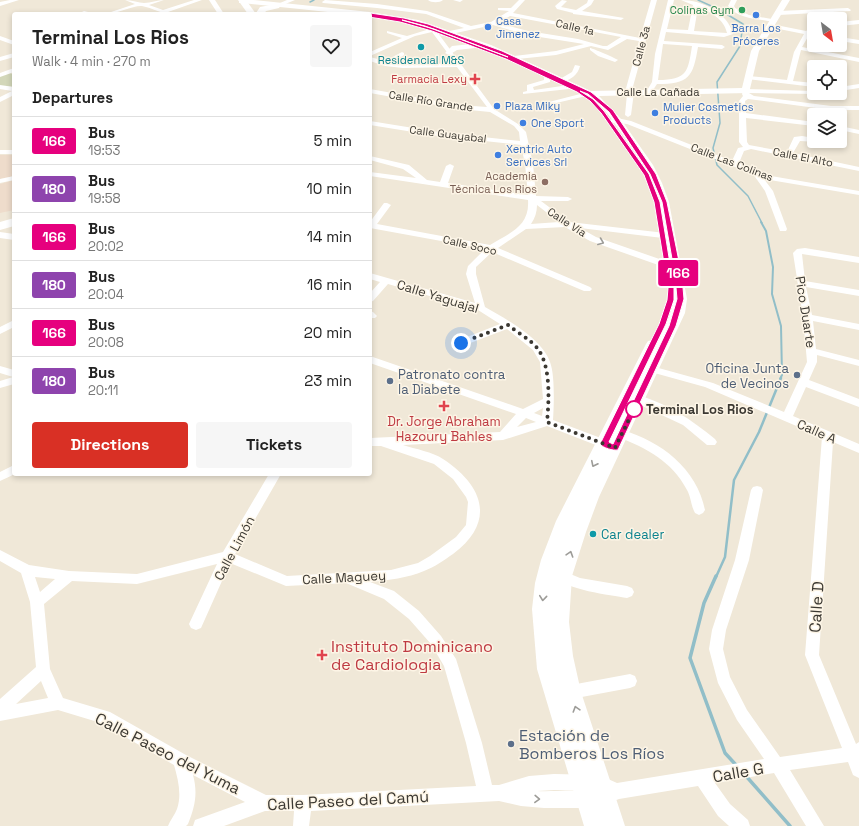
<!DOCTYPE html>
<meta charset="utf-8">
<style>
:root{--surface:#fff;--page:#f6f6f6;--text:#222;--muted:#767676;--line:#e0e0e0;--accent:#d93025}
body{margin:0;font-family:"Space Grotesk",sans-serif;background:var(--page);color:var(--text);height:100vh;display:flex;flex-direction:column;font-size:15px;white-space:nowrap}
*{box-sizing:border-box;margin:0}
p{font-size:13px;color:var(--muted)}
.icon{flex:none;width:22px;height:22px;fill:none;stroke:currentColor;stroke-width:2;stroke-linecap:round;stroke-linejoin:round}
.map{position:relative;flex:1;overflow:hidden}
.sheet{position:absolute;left:12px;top:12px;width:360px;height:464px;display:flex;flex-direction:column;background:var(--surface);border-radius:4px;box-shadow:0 2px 6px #0003}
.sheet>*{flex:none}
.badge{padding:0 8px;border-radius:3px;font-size:14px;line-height:26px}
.needle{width:26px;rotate:149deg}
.fabs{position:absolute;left:807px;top:12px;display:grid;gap:8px}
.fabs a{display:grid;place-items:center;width:40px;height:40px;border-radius:4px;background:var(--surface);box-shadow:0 2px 6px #0003;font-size:20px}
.you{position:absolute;width:20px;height:20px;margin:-10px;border:3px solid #fff;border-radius:50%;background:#1a73e8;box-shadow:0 0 0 6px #1a73e833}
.map>.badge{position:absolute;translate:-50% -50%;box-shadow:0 0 0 2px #fff}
h2{padding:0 20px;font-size:15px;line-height:36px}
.round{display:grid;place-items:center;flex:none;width:42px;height:42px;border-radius:4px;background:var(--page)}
.overview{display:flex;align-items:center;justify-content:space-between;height:68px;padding:0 20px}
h1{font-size:19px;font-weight:700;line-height:30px}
.button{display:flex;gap:8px;margin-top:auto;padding:8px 20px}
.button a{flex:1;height:46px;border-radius:4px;background:var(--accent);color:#fff;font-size:16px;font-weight:700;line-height:46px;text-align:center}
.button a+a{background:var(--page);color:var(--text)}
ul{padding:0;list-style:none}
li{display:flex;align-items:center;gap:12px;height:48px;padding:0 20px;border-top:1px solid var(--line)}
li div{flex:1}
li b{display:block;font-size:15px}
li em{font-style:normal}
li .badge{min-width:44px;font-weight:700;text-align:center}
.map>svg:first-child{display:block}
.education{fill:#eedccb}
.green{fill:#d3d7b9}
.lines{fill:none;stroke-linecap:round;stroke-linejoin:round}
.stream-far3{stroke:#91bec8;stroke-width:1.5}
.stream-far2{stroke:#91bec8;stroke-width:2}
.stream-far1{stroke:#91bec8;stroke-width:2.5}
.stream{stroke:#91bec8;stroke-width:3.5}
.minor{fill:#fff;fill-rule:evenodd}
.secondary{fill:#fff;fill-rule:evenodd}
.primary{fill:#fff;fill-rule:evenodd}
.oneway{stroke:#9d9c98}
.line{fill:#e6007e;stroke:#fff;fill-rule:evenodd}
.walk{stroke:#3b3832;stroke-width:4;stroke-dasharray:0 7.2}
.leisure-dot{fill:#2e9e5b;stroke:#fdf5e6;stroke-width:1.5}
.shop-dot{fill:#3f7fe0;stroke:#fdf5e6;stroke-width:1.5}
.culture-dot{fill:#0f9aa8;stroke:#fdf5e6;stroke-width:1.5}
.health-dot{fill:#e0444e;stroke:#fdf5e6;stroke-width:1.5}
.education-dot{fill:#8d6e63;stroke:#fdf5e6;stroke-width:1.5}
.service-dot{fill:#5c6f8a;stroke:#fdf5e6;stroke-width:1.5}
.stop-dot{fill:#fff;stroke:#e6007e;stroke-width:2}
.labels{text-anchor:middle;stroke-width:3;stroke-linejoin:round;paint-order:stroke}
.far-leisure-label{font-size:11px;fill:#27864d;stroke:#fdf5e6;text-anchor:end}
.far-shop-label{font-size:11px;fill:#366cbe;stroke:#fdf5e6;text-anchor:start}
.far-street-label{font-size:11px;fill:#3b3832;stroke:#fdf5e6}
.far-culture-label{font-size:11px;fill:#0d838f;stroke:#fdf5e6}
.far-health-label{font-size:11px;fill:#be3a42;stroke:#fdf5e6;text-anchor:end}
.far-education-label{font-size:11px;fill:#785e54;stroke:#fdf5e6;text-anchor:end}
.street-label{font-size:13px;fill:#3b3832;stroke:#fdf5e6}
.service-label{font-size:13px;fill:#4e5e75;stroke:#fdf5e6;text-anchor:end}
.stop-label{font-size:13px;font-weight:bold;fill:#3b3832;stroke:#fdf5e6;text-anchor:start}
.health-label{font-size:13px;fill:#be3a42;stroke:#fdf5e6}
.culture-label{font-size:13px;fill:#0d838f;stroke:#fdf5e6;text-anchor:start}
.near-street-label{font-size:16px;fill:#3b3832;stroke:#fdf5e6}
.near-health-label{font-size:16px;fill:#be3a42;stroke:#fdf5e6;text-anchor:start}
.near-service-label{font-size:16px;fill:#4e5e75;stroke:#fdf5e6;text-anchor:start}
</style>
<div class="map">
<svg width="859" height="826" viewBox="0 0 859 826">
<rect width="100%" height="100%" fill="#f0e8d8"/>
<g class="education">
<polygon points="0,155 14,155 14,176 0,179"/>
<polygon points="14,180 14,210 0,213 0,184"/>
</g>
<polygon class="green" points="10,73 14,75 14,87 0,86 0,76"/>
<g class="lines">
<g class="stream-far3">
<polyline points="698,0 718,9 743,24 740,46 717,82 720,123 713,148 717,165 748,196 762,223"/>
<polyline points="310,2 314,0"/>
</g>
<polyline class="stream-far2" points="761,222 766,231 773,267 772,294 781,326 782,375 780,379"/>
<polyline class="stream-far1" points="716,577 725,557 734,480 759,432 781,378"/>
<g class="stream">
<polyline points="716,576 704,603 690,658 725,753 736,765"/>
<polyline points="746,776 790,826"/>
</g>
<g class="minor">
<polygon points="10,0 19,0 0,6 0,2"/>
<path d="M125 0C132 0 139 3 144 3 151 3 157 0 164 0L149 5 163 10 194 0H202L168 12 172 14C161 14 153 8 142 6 134 5 117 14 105 14L135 4Z"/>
<polygon points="209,0 215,0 224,14 218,14"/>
<polygon points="287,0 295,0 278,7 273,6"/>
<path d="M325 0 377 4 427 11 471 26 491 22 509 11 498 10V8H511L519 0H525L513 13 640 38 651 0H657L632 90 634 92 631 115 628 117 625 115 627 94 625 92 639 41 627 39 608 50 591 46 556 55 507 60 504 58 505 57 556 51 584 44 527 35 493 25 442 36 440 35V33L464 28 426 14 377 8 323 3 322 2ZM510 16 621 37 607 46H603L578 39 528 31 498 23Z"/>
<path d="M428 0H443C440 3 431 3 428 0Z"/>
<polygon points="453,0 463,0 460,2"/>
<polygon points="562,0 567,1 561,7 576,10 587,3 588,0 594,0 591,5 582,11 624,18 621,20 573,14 573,13 557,9 555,6"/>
<path d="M668 0H674L667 29 688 30 693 5 681 0C702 0 728 13 733 34L724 37 666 32 664 41 722 45 725 47 722 49 698 47C693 77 689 84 657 84L651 93 649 94 646 92 652 82 655 54ZM698 7C711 12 724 19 727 33L694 31ZM663 44 692 46C688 72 687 80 658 80Z"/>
<path d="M731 0H737L734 6 735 8 749 15 777 20 774 22C760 19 737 19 728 6Z"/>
<polygon points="848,8 851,10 850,11 779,15 776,13 779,11"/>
<polygon points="84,11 92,13 93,14 82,14 82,12"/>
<polygon points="859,20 859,24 840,26 840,22"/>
<polygon points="771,24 806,31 814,25 814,30 812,32 814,32 814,36 809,35 802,47 859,58 859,62 801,50 793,81 814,83 814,87 747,79 747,77 749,76 787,80 794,52 804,34 769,27 769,25"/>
<path d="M433 28 435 29 494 109 518 124 526 132 533 164 536 196 568 197 572 199 568 201H541L569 222 674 234 675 236 671 239 580 228 596 237 668 262 679 264 680 266 676 269 664 267 590 241 565 227 526 229 498 248 590 287 592 289 590 291H584L492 252 476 267V274L485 307C506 319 542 338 550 362 555 375 554 405 553 420L614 443 616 446 614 449H606L547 426 503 440 403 445C415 449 433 452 443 459 484 486 496 522 453 554 444 560 435 567 424 571 407 578 389 580 370 582L394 591 419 611 441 636 456 659 482 743 492 785H499L529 776 554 774 599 775 617 783 764 759 737 720 718 683 709 649 712 630 735 560 751 490 753 487 757 486 761 487 763 490 749 560 726 630 723 649 730 677 747 710 780 757 842 748 805 655 822 437 705 387 640 369 639 367 644 364 713 383 784 412 807 362 803 317 793 253 797 249 805 248 859 257V263L802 254 805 281 859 290V296L806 287 812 315 859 324V330L813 321 816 349 859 360V366L817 355V362L809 380 859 399V407L806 387 793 416 859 444V453L833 442 819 655 856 744 859 742V778L853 775 848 762 790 770 824 826H806L774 773 715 783 730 804 748 820 750 826H729L718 816 698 786 619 799 611 802 605 800 603 793 598 791 554 790 537 791C551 792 585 789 596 793L598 799 596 805 590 807 579 808H544L521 806 499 801 311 811 309 826H293L294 811H265L224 826H193L195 820 245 802 193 775C198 793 195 807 188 824L186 826H168C170 820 175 815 177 809 182 795 178 779 174 765L101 723 58 710 0 721V699L36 667 30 602 21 573 0 561V550L29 565 69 571 137 574 223 552 269 474H281L235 554 287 576 391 570 418 563 430 556 456 537 466 525 468 502 466 497 453 479 434 464 381 446H370V438L500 432 516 414 370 363V356L523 409 543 399 540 362 533 350 507 329 465 345H457L456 343 457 341 500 324 478 310 388 284 373 301 370 302V293L380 282 370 279V273L475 303 466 274 468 266 485 249 370 228V222L384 203H387L391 205 377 224 490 245C509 233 530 227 528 200L370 176V172L416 178 403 169 370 160V156L409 165 427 180 440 182 446 166 450 164 454 166 448 183 528 195 525 164 521 145 438 136 370 125V121L438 132 520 141 519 132 514 126 490 112 459 109 370 93V89L459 105 487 107 457 67 403 68 385 66 370 61V57L385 61 402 52 404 53V55L392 63 413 65 455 63 432 32 415 36 370 56V52L402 38 387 33V31L407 36ZM537 205 559 222 531 224C535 218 537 212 537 205ZM543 408 542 416 534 413ZM526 418 536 422 517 427ZM230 563 286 586 346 583 384 599 409 619 431 644 444 666 466 743 476 786 303 795H266L186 755 110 712 63 698 50 669 44 604 72 581 137 584 217 564 189 624 191 628 196 630 201 628ZM35 577 55 579 40 592ZM41 681 48 698 16 704Z"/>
<polygon points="0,36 14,41 14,45 0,40"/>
<polygon points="840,37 859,40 859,44 840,41"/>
<path d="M590 48C592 48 615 58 618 60L615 62 598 56 590 50Z"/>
<polygon points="14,53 14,57 0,61 0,57"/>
<path d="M575 65 580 66C578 75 569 82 560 81V79L572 72Z"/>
<polygon points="14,68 14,72 0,77 0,73"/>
<polygon points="548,75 551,77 550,79 550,82 533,87 534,90 569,85 572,87 569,89 523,94 523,92 527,91 527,85 544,80 544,77"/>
<polygon points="859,84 859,88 840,91 840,87"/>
<polygon points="0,85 14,87 14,95 0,102 0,97 12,91 0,89"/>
<path d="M746 89 814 91V93H817L816 94 749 93 754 96 831 106H859V110H831L748 99 745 101 746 113 814 122V126L746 118 747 142 749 145 787 152 794 137 802 136 814 138V141L817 142 800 141 793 153 859 167V171L751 149 744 151 739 163 771 176 859 191V195L764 179 773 191 787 229 786 231H780L765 191 753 174 627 124C621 123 610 124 606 121L617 118 631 121 732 161 738 148 743 147 739 142V101L743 96 742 94 743 91Z"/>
<polygon points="584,93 586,94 586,96 552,104 549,102"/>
<polygon points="840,126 859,130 859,134 840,130"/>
<rect x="0" y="150" width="14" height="4"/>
<polygon points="14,176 14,180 0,183 0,179"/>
<polygon points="0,232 14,234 14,240 0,238"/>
<polygon points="370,311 373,312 377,316 375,318 370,318"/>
<polygon points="14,320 14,327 0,334 0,327"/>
<polygon points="0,366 14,370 14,384 0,388 0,381 13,377 0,373"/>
<path d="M638 395C668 404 692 420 715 439L717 442 715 445H707L683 425 634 402 633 399 634 396Z"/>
<path d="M622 430C661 441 697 469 705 510L703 513 699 515 695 513C691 506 691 497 687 490 672 461 646 448 618 437L616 434 618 431Z"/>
<polygon points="14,465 15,474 0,481 0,472"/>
<path d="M563 571 580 578 627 586 632 588 634 592 632 596 627 598C611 595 564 590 556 576L558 572Z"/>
<polygon points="630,674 635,676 637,681 635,686 630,688 571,699 566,697 564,692 566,687 571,685"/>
</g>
<path class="secondary" d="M239 0H253L370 12 418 20 491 45 591 91 742 88 751 51 782 0H790L759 51 749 93 599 96 620 118 653 165 662 183 669 202 687 299 685 313 599 497 586 532 572 576 569 622 573 656 581 692 625 826H584L537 669 532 609 535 583 541 560 556 521 646 344 648 341 653 340 658 341C666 324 675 308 674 288 668 254 665 214 652 183 644 164 631 148 620 131 611 117 599 100 583 96L581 92 485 49 479 46 475 48 457 50 449 55 445 53 452 46 471 44 413 24 370 16V14H347L242 3H239Z"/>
<g class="primary">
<polygon points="238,0 246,0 256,14 248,14"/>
<polygon points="276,4 280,6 279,8 266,11 264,14 256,13 260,7"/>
<polygon points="14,218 14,226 0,230 0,222"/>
</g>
</g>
<defs><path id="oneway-chevron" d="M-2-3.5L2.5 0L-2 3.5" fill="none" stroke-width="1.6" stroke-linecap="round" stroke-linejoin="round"/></defs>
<g class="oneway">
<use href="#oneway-chevron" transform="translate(601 242) rotate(22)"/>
<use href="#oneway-chevron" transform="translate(594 464) rotate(116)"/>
<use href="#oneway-chevron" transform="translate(570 554) rotate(-72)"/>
<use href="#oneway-chevron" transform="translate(543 598) rotate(96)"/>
<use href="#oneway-chevron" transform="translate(576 709) rotate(-107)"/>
<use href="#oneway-chevron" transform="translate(537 799) rotate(2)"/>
</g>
<path class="line" d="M370 13 404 18 428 24 502 51 591 92 613 110 656 174 667 202 682 276 684 299 676 326 618 450C613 451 603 448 600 444L659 324 667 300 668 288 654 202 644 175 601 113 590 101 577 92 506 59 432 31 400 22 369 17 368 14ZM402 20 425 26 508 57 434 29ZM580 91 588 94 609 112 650 174 662 202 675 276 677 299 669 326 613 444 609 442 666 324 674 300V288L660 202 649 174 604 111 593 99Z"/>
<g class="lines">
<path class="walk" d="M461 343 508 325C517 332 531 340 538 349 551 367 549 401 547 422L615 448 634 409"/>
</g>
<circle class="leisure-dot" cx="742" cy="10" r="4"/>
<g class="shop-dot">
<circle cx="756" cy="15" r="4"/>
<circle cx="488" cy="27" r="4"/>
<circle cx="497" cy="106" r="4"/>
<circle cx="655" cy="113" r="4"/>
<circle cx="523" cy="123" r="4"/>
<circle cx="498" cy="155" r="4"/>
</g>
<g class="culture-dot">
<circle cx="421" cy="47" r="4"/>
<circle cx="593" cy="534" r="4"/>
</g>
<g class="health-dot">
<path d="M473 73h4v4h4v4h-4v4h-4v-4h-4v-4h4z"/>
<path d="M442 400h4v4h4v4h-4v4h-4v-4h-4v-4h4z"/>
<path d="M320 649h4v4h4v4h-4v4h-4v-4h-4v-4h4z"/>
</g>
<circle class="education-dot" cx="545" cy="182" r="4"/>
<g class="service-dot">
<circle cx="797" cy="375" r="4"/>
<circle cx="390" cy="381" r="4"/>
<circle cx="511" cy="744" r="4"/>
</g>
<circle class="stop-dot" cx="634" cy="409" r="8"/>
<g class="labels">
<g class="far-leisure-label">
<text x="734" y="14">Colinas Gym</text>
</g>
<g class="far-shop-label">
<text x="496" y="25">Casa<tspan x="496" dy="13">Jimenez</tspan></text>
<text x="756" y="32" text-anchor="middle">Barra Los<tspan x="756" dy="13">Próceres</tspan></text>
<text x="505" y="110">Plaza Miky</text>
<text x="663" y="111">Mulier Cosmetics<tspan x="663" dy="13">Products</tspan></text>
<text x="531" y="127">One Sport</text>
<text x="506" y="153">Xentric Auto<tspan x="506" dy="13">Services Srl</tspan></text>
</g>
<g class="far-street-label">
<text transform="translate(575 27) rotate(13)" y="4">Calle 1a</text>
<text transform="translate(641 46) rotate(-75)" y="4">Calle 3a</text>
<text x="658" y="96">Calle La Cañada</text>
<text transform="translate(431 101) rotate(9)" y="4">Calle Río Grande</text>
<text transform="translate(448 134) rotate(7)" y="4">Calle Guayabal</text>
<text transform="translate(803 157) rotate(11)" y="4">Calle El Alto</text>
<text transform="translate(732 162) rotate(21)" y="4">Calle Las Colinas</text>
<text transform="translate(567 222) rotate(33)" y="4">Calle Vía</text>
<text transform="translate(470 245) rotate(13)" y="4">Calle Soco</text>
</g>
<g class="far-culture-label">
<text x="421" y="64">Residencial M&amp;S</text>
</g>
<g class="far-health-label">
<text x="467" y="83">Farmacia Lexy</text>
</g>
<g class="far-education-label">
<text x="537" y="180">Academia<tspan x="537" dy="13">Técnica Los Rios</tspan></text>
</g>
<g class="street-label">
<text transform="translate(438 296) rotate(17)" y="5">Calle Yaguajal</text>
<text transform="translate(806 312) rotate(81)" y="5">Pico Duarte</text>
<text transform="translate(817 431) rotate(24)" y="5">Calle A</text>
<text transform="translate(234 548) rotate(-62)" y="5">Calle Limón</text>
<text transform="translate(344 577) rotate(-3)" y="5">Calle Maguey</text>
</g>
<g class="service-label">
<text x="789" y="373">Oficina Junta<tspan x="789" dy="15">de Vecinos</tspan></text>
<text x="398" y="379" text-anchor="start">Patronato contra<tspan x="398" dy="15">la Diabete</tspan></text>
</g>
<g class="stop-label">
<text x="646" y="414">Terminal Los Rios</text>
</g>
<g class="health-label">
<text x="444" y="426">Dr. Jorge Abraham<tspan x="444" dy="15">Hazoury Bahles</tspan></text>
</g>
<g class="culture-label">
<text x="601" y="539">Car dealer</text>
</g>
<g class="near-street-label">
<text transform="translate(816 607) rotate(-86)" y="6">Calle D</text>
<text transform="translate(168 753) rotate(27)" y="6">Calle Paseo del Yuma</text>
<text transform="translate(738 772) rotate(-10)" y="6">Calle G</text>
<text transform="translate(348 800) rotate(-3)" y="6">Calle Paseo del Camú</text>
</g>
<g class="near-health-label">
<text x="331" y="652">Instituto Dominicano<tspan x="331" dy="18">de Cardiologia</tspan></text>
</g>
<g class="near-service-label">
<text x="519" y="741">Estación de<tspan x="519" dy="18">Bomberos Los Ríos</tspan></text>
</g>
</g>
</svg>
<div class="fabs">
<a><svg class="needle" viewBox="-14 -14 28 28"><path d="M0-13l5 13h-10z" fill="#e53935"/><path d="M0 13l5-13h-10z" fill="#767676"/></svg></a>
<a><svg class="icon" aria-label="locate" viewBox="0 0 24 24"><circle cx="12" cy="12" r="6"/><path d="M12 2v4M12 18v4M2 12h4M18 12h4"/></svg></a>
<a><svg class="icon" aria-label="layers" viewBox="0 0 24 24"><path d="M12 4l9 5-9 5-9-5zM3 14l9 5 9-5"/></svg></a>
</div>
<div class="you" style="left:461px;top:343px"></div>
<b class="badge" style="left:678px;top:273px;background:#e6007e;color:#fff">166</b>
<section class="sheet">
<div class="overview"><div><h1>Terminal Los Rios</h1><p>Walk · 4 min · 270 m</p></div><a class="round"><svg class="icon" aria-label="heart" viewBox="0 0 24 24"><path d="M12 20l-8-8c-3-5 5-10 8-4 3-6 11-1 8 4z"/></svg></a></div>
<h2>Departures</h2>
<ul>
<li><span class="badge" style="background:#e6007e;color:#fff">166</span><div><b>Bus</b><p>19:53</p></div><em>5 min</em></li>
<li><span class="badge" style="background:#8e44ad;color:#fff">180</span><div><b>Bus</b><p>19:58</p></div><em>10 min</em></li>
<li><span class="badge" style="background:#e6007e;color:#fff">166</span><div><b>Bus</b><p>20:02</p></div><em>14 min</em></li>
<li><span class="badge" style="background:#8e44ad;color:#fff">180</span><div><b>Bus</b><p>20:04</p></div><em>16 min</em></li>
<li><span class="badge" style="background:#e6007e;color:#fff">166</span><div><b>Bus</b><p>20:08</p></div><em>20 min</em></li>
<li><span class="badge" style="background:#8e44ad;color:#fff">180</span><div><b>Bus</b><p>20:11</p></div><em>23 min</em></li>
</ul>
<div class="button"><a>Directions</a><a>Tickets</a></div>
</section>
</div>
